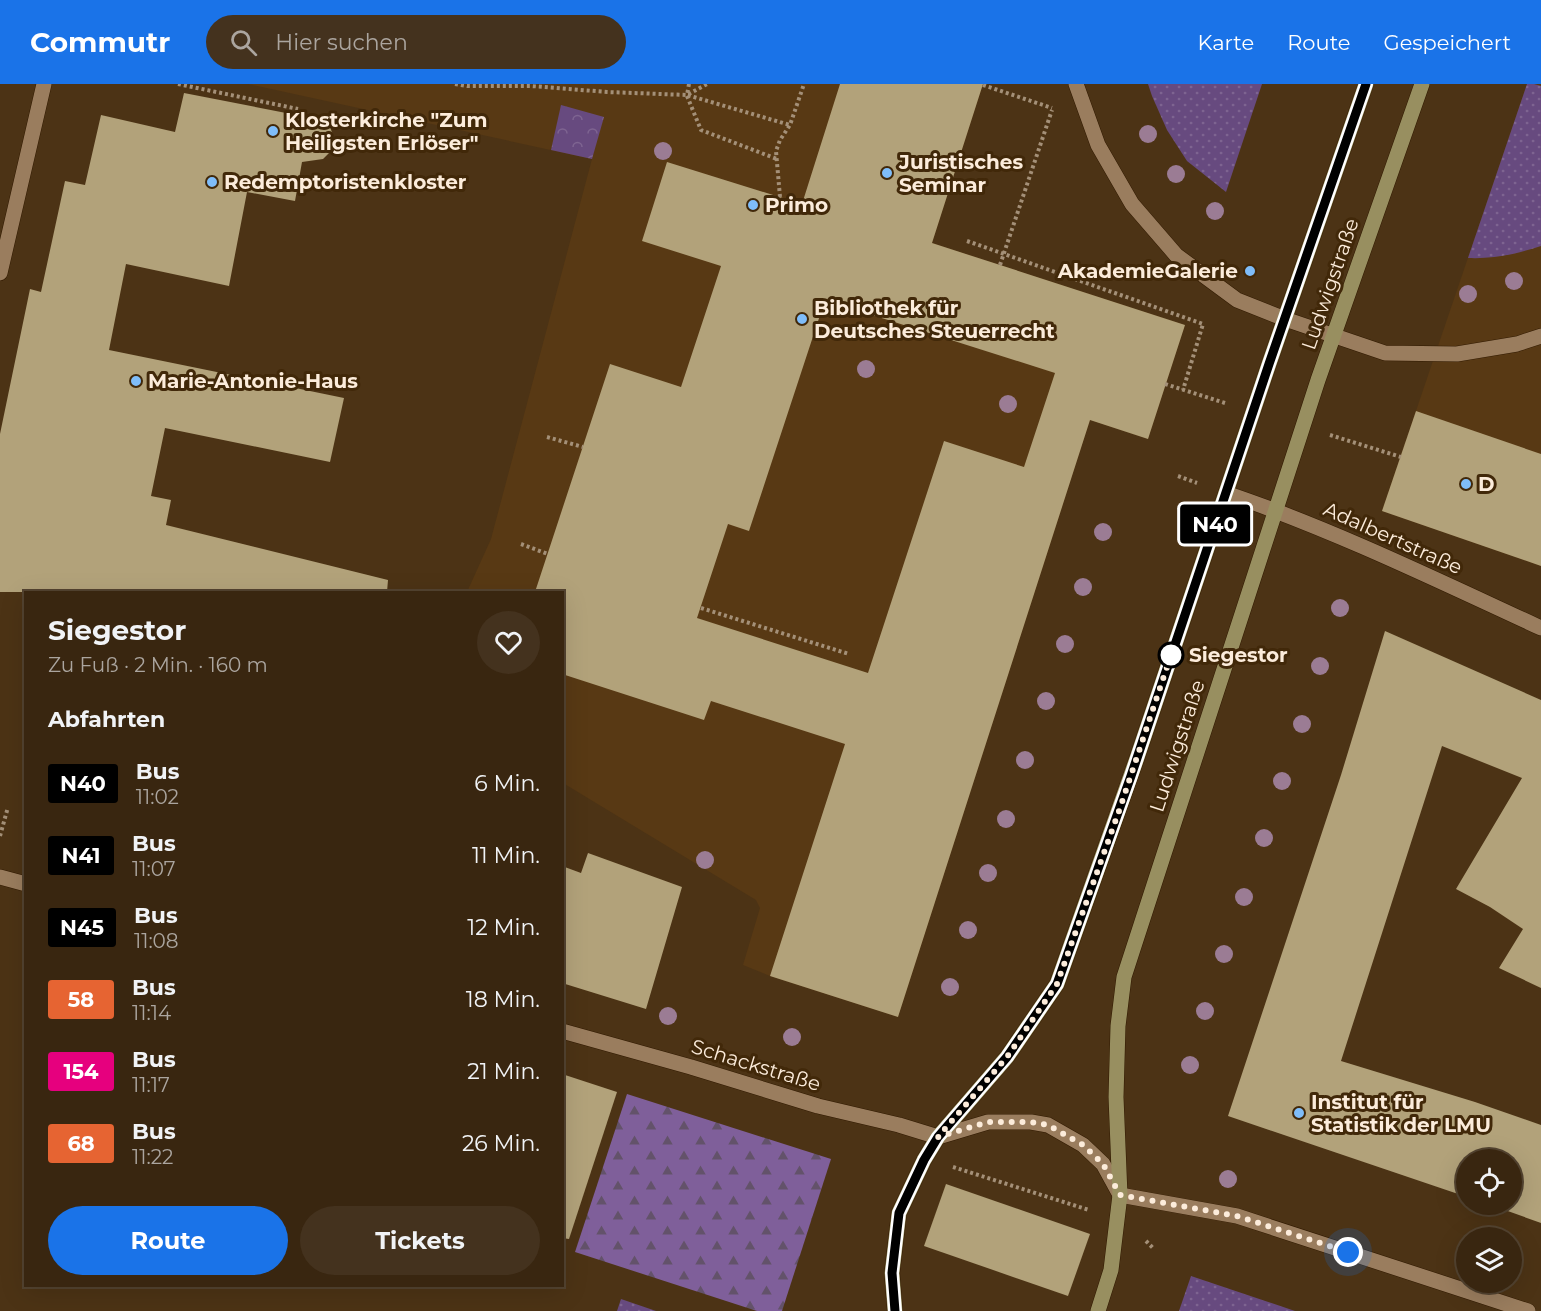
<!DOCTYPE html>
<html lang="de">
<meta charset="utf-8">
<style>
:root{--surface:#392610;--page:#44321e;--text:#f1f3f6;--muted:#aba59f;--line:#534330;--accent:#1a73e8}
body{margin:0;font-family:Montserrat,sans-serif;background:var(--page);color:var(--text);height:100vh;display:flex;flex-direction:column;font-size:22px;white-space:nowrap}
*{box-sizing:border-box;margin:0}
p{font-size:20px;color:var(--muted)}
.icon{flex:none;width:33px;height:33px;fill:none;stroke:currentColor;stroke-width:2;stroke-linecap:round;stroke-linejoin:round}
.map{position:relative;flex:1;overflow:hidden}
.panel{position:absolute;left:24px;top:507px;width:540px;height:696px;display:flex;flex-direction:column;background:var(--surface);border-radius:0px;box-shadow:0 6px 24px #0002,0 0 0 2px var(--line)}
.panel>*{flex:none}
.badge{padding:0 12px;border-radius:4px;font-size:21px;line-height:39px}
.buttons{position:absolute;left:1456px;top:1065px;display:grid;gap:12px}
.buttons a{display:grid;place-items:center;width:66px;height:66px;border-radius:50%;background:var(--surface);box-shadow:0 6px 24px #0002,0 0 0 2px var(--line);font-size:30px}
.you{position:absolute;width:30px;height:30px;margin:-15px;border:4px solid #fff;border-radius:50%;background:#1a73e8;box-shadow:0 0 0 9px #1a73e833}
.map>.badge{position:absolute;translate:-50% -50%;box-shadow:0 0 0 3px #fff}
h2{padding:0 24px;font-size:22px;line-height:54px}
.round{display:grid;place-items:center;flex:none;width:63px;height:63px;border-radius:32px;background:var(--page)}
.head{display:flex;align-items:center;justify-content:space-between;height:102px;padding:0 24px}
h1{font-size:28px;font-weight:700;line-height:45px}
.cta{display:flex;gap:12px;margin-top:auto;padding:12px 24px}
.cta a{flex:1;height:69px;border-radius:36px;background:var(--accent);color:#fff;font-size:24px;font-weight:700;line-height:69px;text-align:center}
.cta a+a{background:var(--page);color:var(--text)}
ul{padding:0;list-style:none}
li{display:flex;align-items:center;gap:18px;height:72px;padding:0 24px}
li div{flex:1}
li b{display:block;font-size:22px}
li em{font-style:normal}
li .badge{min-width:66px;font-weight:700;text-align:center}
header{display:flex;align-items:center;gap:36px;box-sizing:border-box;height:84px;padding:0 30px;background:var(--accent);color:#fff}
header strong{font-size:28px}
nav{display:flex;gap:33px;margin-inline-start:auto;font-size:21px}
.search{width:420px;height:54px;background:var(--page);display:flex;align-items:center;gap:15px;box-sizing:border-box;padding:0 21px;border-radius:33px;color:var(--muted);font-size:22px}
.map>svg:first-child{display:block}
.built{fill:#583914}
.grass{fill:url(#grass-dots)}
.forest{fill:url(#forest-firs)}
.park{fill:url(#park-crowns)}
.building{fill:#b2a27a;fill-rule:evenodd}
.lines{fill:none;stroke-linecap:round;stroke-linejoin:round}
.street-casing{stroke:#311a00;stroke-width:16}
.secondary-casing{stroke:#311a00;stroke-width:16}
.path{stroke:#a49078;stroke-width:4;stroke-dasharray:3 3;stroke-linecap:butt}
.street{stroke:#9a7d5e;stroke-width:15}
.secondary{stroke:#988f60;stroke-width:15}
.tree{fill:#9b7c94}
.line-casing{stroke:#fff;stroke-width:14}
.line{stroke:#000;stroke-width:9}
.walk{stroke:#fcecdb;stroke-width:6;stroke-dasharray:0 10.8}
.poi-dot{fill:#7fbdf9;stroke:#412809;stroke-width:2}
.stop-dot{fill:#fff;stroke:#000;stroke-width:3}
.labels{text-anchor:middle;stroke-width:6;stroke-linejoin:round;paint-order:stroke}
.poi-label{font-size:20px;font-weight:bold;fill:#fcecdb;stroke:#412809;text-anchor:start}
.street-label{font-size:20px;fill:#fcecdb;stroke:#412809}
.stop-label{font-size:20px;font-weight:bold;fill:#fcecdb;stroke:#412809;text-anchor:start}
</style>
<header>
<strong>Commutr</strong>
<div class="search"><svg class="icon" aria-label="search" viewBox="0 0 24 24"><circle cx="10" cy="10" r="6"/><path d="M15 15l6 6"/></svg>Hier suchen</div>
<nav><a>Karte</a><a>Route</a><a>Gespeichert</a></nav>
</header>
<div class="map">
<svg width="1541" height="1227" viewBox="0 0 1541 1227">
<defs>
<pattern id="grass-dots" width="8" height="8" patternUnits="userSpaceOnUse" patternTransform="scale(1.5)"><rect width="8" height="8" fill="#674a7f"/><path d="M2 2h.1M6 6h.1" fill="none" stroke="#7e6491" stroke-width="1.8" stroke-linecap="round"/></pattern>
<pattern id="forest-firs" width="22" height="20" patternUnits="userSpaceOnUse" patternTransform="scale(1.5)"><rect width="22" height="20" fill="#7f5f9a"/><path d="M5 1l3.5 6h-7zM16 11l3.5 6h-7z" fill="#63526a"/></pattern>
<pattern id="park-crowns" width="20" height="18" patternUnits="userSpaceOnUse" patternTransform="scale(1.5)"><rect width="20" height="18" fill="#674a7f"/><path d="M2 6a3 3 0 1 1 6 0M12 15a3 3 0 1 1 6 0" fill="none" stroke="#7e6491"/></pattern>
</defs>
<rect width="100%" height="100%" fill="#4c3315"/>
<g class="built">
<polygon points="248,0 983,0 932,159 1185,241 1148,355 1090,336 898,933 770,892 743,881 760,824 756,816 563,699 562,508 467,508 491,455 592,75"/>
<polygon points="1527,0 1541,0 1541,482 1382,427"/>
</g>
<g class="grass">
<polygon points="1148,0 1262,0 1226,108 1187,77 1167,46 1152,12"/>
<path d="M1527 0H1534L1541 2V162C1515 170 1496 175 1468 174Z"/>
<polygon points="1191,1192 1295,1227 1179,1227"/>
<polygon points="621,1215 656,1227 617,1227"/>
</g>
<polygon class="forest" points="627,1010 831,1075 782,1227 757,1227 575,1168"/>
<polygon class="park" points="561,21 604,33 592,75 551,66"/>
<g class="building">
<path d="M840 0H983L932 159 1185 241 1148 355 1090 336 898 933 770 892 845 660 711 617 704 636 562 590V508H535L610 280 681 303 721 182 642 157 667 78 802 120ZM825 216 1055 289 1024 383 944 357 868 589 697 534 728 440 749 447Z"/>
<polygon points="184,9 322,36 330,43 333,51 333,61 329,69 323,75 302,78 295,117 247,108 229,202 126,180 109,266 344,314 330,378 165,344 151,412 171,416 166,441 388,496 387,508 0,508 0,350 30,205 41,208 65,97 85,101 101,31 175,48"/>
<polygon points="1416,327 1541,370 1541,482 1382,427"/>
<polygon points="1385,547 1541,616 1541,904 1499,884 1523,845 1490,823 1456,805 1522,694 1442,662 1341,977 1475,1018 1541,1041 1541,1139 1488,1120 1512,1120 1512,1076 1467,1076 1467,1113 1228,1032 1341,691"/>
<polygon points="588,769 682,803 646,925 562,899 562,782 581,789"/>
<polygon points="562,990 617,1008 569,1155 562,1154"/>
<polygon points="946,1100 1090,1150 1068,1212 924,1162"/>
</g>
<g class="lines">
<defs>
<g id="street">
<polyline points="1076,0 1098,61 1132,120 1176,171 1237,216 1285,235 1385,269 1457,270 1517,260 1541,252"/>
<polyline points="0,189 44,0"/>
<path d="M1226 409C1334 446 1437 496 1541 544"/>
<polyline points="0,793 26,800"/>
<polyline points="562,947 691,983 818,1022 899,1041 938,1053 988,1038 1031,1038 1048,1041 1083,1061 1103,1080 1120,1111 1237,1132 1528,1227"/>
</g>
<g id="secondary">
<polyline points="895,1227 892,1189 899,1129 924,1076 938,1053 1007,973 1057,900 1137,674 1269,280 1366,0"/>
<polyline points="1098,1227 1111,1186 1120,1111 1116,1013 1118,942 1124,893 1318,296 1422,0"/>
</g>
</defs>
<use href="#street" class="street-casing"/>
<use href="#secondary" class="secondary-casing"/>
<g class="path">
<polyline points="178,0 298,25"/>
<polyline points="455,0 467,2 531,2 607,8 687,11 707,0"/>
<polyline points="689,0 687,11 790,41"/>
<polyline points="983,1 1052,24"/>
<polyline points="687,12 701,46 777,75"/>
<polyline points="780,113 776,67 780,56 790,41 804,0"/>
<polyline points="967,157 1203,240 1183,306"/>
<polyline points="1000,181 1052,26"/>
<polyline points="1165,300 1225,319"/>
<polyline points="1330,351 1401,373"/>
<polyline points="547,353 583,363"/>
<polyline points="1178,392 1197,399"/>
<polyline points="521,460 548,470"/>
<polyline points="701,524 849,570"/>
<polyline points="0,752 8,723"/>
<polyline points="953,1083 1089,1126"/>
<polyline points="1146,1157 1154,1165"/>
</g>
<use href="#street" class="street"/>
<use href="#secondary" class="secondary"/>
</g>
<g class="tree">
<circle cx="1148" cy="50" r="9"/>
<circle cx="663" cy="67" r="9"/>
<circle cx="1176" cy="90" r="9"/>
<circle cx="1215" cy="127" r="9"/>
<circle cx="1514" cy="197" r="9"/>
<circle cx="1468" cy="210" r="9"/>
<circle cx="866" cy="285" r="9"/>
<circle cx="1008" cy="320" r="9"/>
<circle cx="1103" cy="448" r="9"/>
<circle cx="1083" cy="503" r="9"/>
<circle cx="1340" cy="524" r="9"/>
<circle cx="1065" cy="560" r="9"/>
<circle cx="1320" cy="582" r="9"/>
<circle cx="1046" cy="617" r="9"/>
<circle cx="1302" cy="640" r="9"/>
<circle cx="1025" cy="676" r="9"/>
<circle cx="1282" cy="697" r="9"/>
<circle cx="1006" cy="735" r="9"/>
<circle cx="1264" cy="754" r="9"/>
<circle cx="705" cy="776" r="9"/>
<circle cx="988" cy="789" r="9"/>
<circle cx="1244" cy="813" r="9"/>
<circle cx="968" cy="846" r="9"/>
<circle cx="1224" cy="870" r="9"/>
<circle cx="950" cy="903" r="9"/>
<circle cx="1205" cy="927" r="9"/>
<circle cx="668" cy="932" r="9"/>
<circle cx="792" cy="953" r="9"/>
<circle cx="1190" cy="981" r="9"/>
<circle cx="1228" cy="1095" r="9"/>
</g>
<g class="lines">
<defs>
<polyline id="line" points="895,1227 892,1189 899,1129 924,1076 938,1053 1007,973 1057,900 1131,692 1269,280 1366,0"/>
</defs>
<use href="#line" class="line-casing"/>
<use href="#line" class="line"/>
<polyline class="walk" points="1171,571 1174,562 1119,727 1057,900 1007,973 938,1053 988,1038 1031,1038 1048,1041 1083,1061 1103,1080 1120,1111 1237,1132 1348,1168"/>
</g>
<g class="poi-dot">
<circle cx="273" cy="47" r="6"/>
<circle cx="887" cy="89" r="6"/>
<circle cx="212" cy="98" r="6"/>
<circle cx="753" cy="121" r="6"/>
<circle cx="1250" cy="187" r="6"/>
<circle cx="802" cy="235" r="6"/>
<circle cx="136" cy="297" r="6"/>
<circle cx="1466" cy="400" r="6"/>
<circle cx="1299" cy="1029" r="6"/>
</g>
<circle class="stop-dot" cx="1171" cy="571" r="12"/>
<g class="labels">
<g class="poi-label">
<text x="285" y="43">Klosterkirche "Zum<tspan x="285" dy="23">Heiligsten Erlöser"</tspan></text>
<text x="899" y="85">Juristisches<tspan x="899" dy="23">Seminar</tspan></text>
<text x="224" y="105">Redemptoristenkloster</text>
<text x="765" y="128">Primo</text>
<text x="1238" y="194" text-anchor="end">AkademieGalerie</text>
<text x="814" y="231">Bibliothek für<tspan x="814" dy="23">Deutsches Steuerrecht</tspan></text>
<text x="148" y="304">Marie-Antonie-Haus</text>
<text x="1478" y="407">D</text>
<text x="1311" y="1025">Institut für<tspan x="1311" dy="23">Statistik der LMU</tspan></text>
</g>
<g class="street-label">
<text transform="translate(1330 200) rotate(-71)" y="7">Ludwigstraße</text>
<text transform="translate(1393 454) rotate(24)" y="7">Adalbertstraße</text>
<text transform="translate(1177 662) rotate(-72)" y="7">Ludwigstraße</text>
<text transform="translate(756 981) rotate(17)" y="7">Schackstraße</text>
</g>
<g class="stop-label">
<text x="1189" y="578">Siegestor</text>
</g>
</g>
</svg>
<div class="buttons">
<a><svg class="icon" aria-label="locate" viewBox="0 0 24 24"><circle cx="12" cy="12" r="6"/><path d="M12 2v4M12 18v4M2 12h4M18 12h4"/></svg></a>
<a><svg class="icon" aria-label="layers" viewBox="0 0 24 24"><path d="M12 4l9 5-9 5-9-5zM3 14l9 5 9-5"/></svg></a>
</div>
<div class="you" style="left:1348px;top:1168px"></div>
<b class="badge" style="left:1215px;top:440px;background:#000;color:#fff">N40</b>
<section class="panel">
<div class="head"><div><h1>Siegestor</h1><p>Zu Fuß · 2 Min. · 160 m</p></div><a class="round"><svg class="icon" aria-label="heart" viewBox="0 0 24 24"><path d="M12 20l-8-8c-3-5 5-10 8-4 3-6 11-1 8 4z"/></svg></a></div>
<h2>Abfahrten</h2>
<ul>
<li><span class="badge" style="background:#000;color:#fff">N40</span><div><b>Bus</b><p>11:02</p></div><em>6 Min.</em></li>
<li><span class="badge" style="background:#000;color:#fff">N41</span><div><b>Bus</b><p>11:07</p></div><em>11 Min.</em></li>
<li><span class="badge" style="background:#000;color:#fff">N45</span><div><b>Bus</b><p>11:08</p></div><em>12 Min.</em></li>
<li><span class="badge" style="background:#e66432;color:#fff">58</span><div><b>Bus</b><p>11:14</p></div><em>18 Min.</em></li>
<li><span class="badge" style="background:#e6007e;color:#fff">154</span><div><b>Bus</b><p>11:17</p></div><em>21 Min.</em></li>
<li><span class="badge" style="background:#e66432;color:#fff">68</span><div><b>Bus</b><p>11:22</p></div><em>26 Min.</em></li>
</ul>
<div class="cta"><a>Route</a><a>Tickets</a></div>
</section>
</div>
